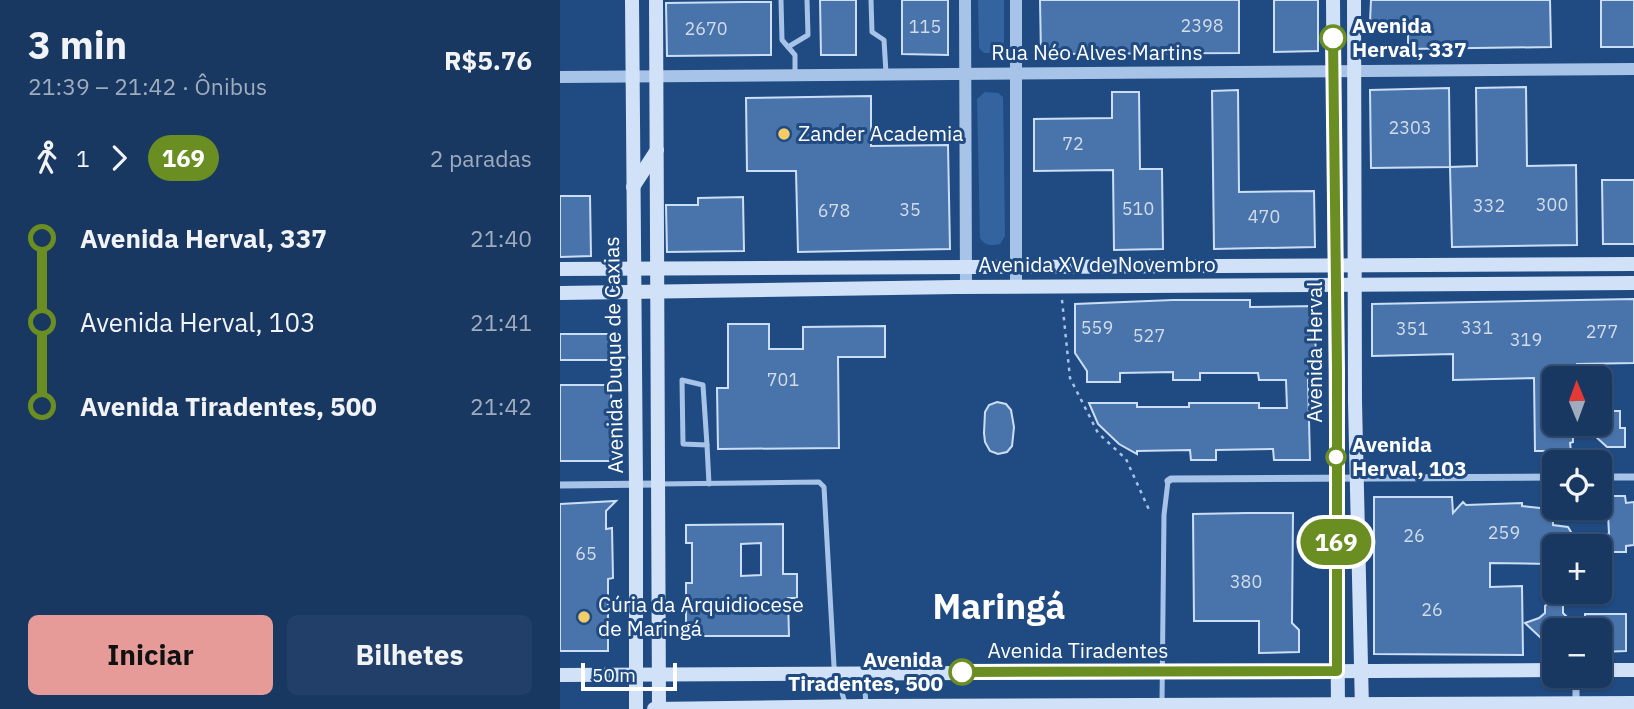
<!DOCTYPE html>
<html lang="pt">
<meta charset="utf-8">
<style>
:root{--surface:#183862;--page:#213f68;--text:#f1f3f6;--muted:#9facbe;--line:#365277;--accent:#e69b98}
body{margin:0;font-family:"IBM Plex Sans",sans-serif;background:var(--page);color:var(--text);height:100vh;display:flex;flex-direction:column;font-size:26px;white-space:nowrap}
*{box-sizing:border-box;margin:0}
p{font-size:23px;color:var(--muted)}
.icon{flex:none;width:38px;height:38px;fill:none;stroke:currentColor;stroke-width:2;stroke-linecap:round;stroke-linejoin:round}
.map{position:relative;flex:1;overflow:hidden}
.sheet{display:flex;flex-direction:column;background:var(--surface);width:560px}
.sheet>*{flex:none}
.badge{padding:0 14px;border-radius:23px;font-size:24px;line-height:46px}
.needle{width:46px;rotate:359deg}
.fabs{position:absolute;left:982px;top:366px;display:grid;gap:14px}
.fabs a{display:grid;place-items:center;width:70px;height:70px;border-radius:10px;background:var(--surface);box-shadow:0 2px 5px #0004,0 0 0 2px var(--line);font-size:35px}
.scale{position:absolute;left:21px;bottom:18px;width:96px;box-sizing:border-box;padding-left:7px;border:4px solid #fff;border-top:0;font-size:19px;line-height:24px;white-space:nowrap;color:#fff;-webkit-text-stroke:5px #204b82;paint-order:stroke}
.map>.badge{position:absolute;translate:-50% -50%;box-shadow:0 0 0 4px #fff}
.legs{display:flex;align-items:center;gap:10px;height:77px;padding:0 28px;font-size:23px}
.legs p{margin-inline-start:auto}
.summary{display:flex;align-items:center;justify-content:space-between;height:119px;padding:0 28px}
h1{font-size:38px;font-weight:700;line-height:52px}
.action{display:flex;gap:14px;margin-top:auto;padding:14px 28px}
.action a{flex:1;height:80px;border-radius:10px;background:var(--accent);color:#111;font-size:28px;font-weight:700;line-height:80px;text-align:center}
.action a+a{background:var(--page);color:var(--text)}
ul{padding:0 28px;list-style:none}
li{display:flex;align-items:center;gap:24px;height:84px;font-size:26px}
li i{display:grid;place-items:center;width:10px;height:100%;margin:0 9px;background:currentColor}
li i::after{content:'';width:18px;height:18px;margin:-9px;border:5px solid;border-radius:50%;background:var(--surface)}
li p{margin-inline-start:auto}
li:first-child i{background:linear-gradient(#0000 50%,currentColor 0)}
li:last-child i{background:linear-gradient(currentColor 50%,#0000 0)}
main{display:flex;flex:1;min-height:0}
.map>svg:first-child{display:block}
.green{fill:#3464a0}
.building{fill:#4974ab;stroke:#cbdef6;stroke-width:2;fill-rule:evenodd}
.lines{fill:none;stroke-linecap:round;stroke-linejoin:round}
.path{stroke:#a7c4e8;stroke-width:2.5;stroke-dasharray:3.5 5;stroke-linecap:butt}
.service{stroke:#a7c4e8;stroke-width:5}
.minor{stroke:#a7c4e8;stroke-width:7}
.tertiary{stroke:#a7c4e8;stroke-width:12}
.secondary{stroke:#d1e1f7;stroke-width:14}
.line-1-casing{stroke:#fff;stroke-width:16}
.line-1{stroke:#6b8e23;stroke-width:10}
.stop-1-dot{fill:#fff;stroke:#6b8e23;stroke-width:3.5}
.poi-dot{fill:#f5cd67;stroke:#204b82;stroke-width:2.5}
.labels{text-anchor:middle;stroke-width:6;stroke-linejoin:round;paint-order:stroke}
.number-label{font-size:18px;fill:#d2dcea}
.stop-label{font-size:21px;font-weight:bold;fill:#fff;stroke:#204b82;text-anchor:start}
.street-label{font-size:21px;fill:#fff;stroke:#204b82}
.poi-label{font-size:21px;fill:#fff;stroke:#204b82;text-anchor:start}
.town-label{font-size:35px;font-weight:bold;fill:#fff;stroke:#204b82}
</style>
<main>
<section class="sheet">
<div class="summary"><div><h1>3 min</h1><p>21:39 – 21:42 · Ônibus</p></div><b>R$5.76</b></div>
<div class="legs"><svg class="icon" aria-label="walk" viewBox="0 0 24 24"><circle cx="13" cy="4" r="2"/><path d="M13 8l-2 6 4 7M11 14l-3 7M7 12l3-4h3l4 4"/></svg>1<svg class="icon" aria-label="forward" viewBox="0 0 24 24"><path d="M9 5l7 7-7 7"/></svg><b class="badge" style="background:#6b8e23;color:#fff">169</b><p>2 paradas</p></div>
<ul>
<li><i style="color:#6b8e23"></i><b>Avenida Herval, 337</b><p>21:40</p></li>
<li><i style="color:#6b8e23"></i><span>Avenida Herval, 103</span><p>21:41</p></li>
<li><i style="color:#6b8e23"></i><b>Avenida Tiradentes, 500</b><p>21:42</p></li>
</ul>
<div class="action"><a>Iniciar</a><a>Bilhetes</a></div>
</section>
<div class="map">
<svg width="1074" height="709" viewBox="0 0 1074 709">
<rect width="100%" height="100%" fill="#204b82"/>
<g class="green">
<polygon points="418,0 444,0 444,45 439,53 424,53 419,48"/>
<path d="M425 92 438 93 443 97 445 236 440 244C432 246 425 246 420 238L417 99Z"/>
</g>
<g class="building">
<polygon points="260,0 296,0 296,55 261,55"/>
<polygon points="342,0 388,0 388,55 342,54"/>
<polygon points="480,0 679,0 679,53 481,54"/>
<polygon points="714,0 758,0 758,51 714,52"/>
<polygon points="811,0 990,0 991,47 848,49 848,22 810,22"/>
<rect x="1041" y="0" width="33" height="47"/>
<polygon points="185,2 211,2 211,55 107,56 106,3"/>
<polygon points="966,87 967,166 1016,165 1017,245 892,247 890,167 917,166 916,88"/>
<polygon points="889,88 890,167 811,168 810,90"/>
<polygon points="678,90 679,192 754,191 755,247 654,249 652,91"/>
<polygon points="552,92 579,92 580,169 602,169 603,249 554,250 553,170 474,171 474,119 552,118"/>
<polygon points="311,96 311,146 388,145 390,249 238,252 236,171 187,171 186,98"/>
<polygon points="1042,180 1074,180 1074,244 1043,244"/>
<polygon points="0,196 30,196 31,256 0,257"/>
<polygon points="183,197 184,251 107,252 106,205 138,205 138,198"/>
<polygon points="1074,299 1074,363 1017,364 1018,377 994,378 994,424 1013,424 1013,442 1010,443 1011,451 975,451 974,378 893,380 893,354 812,356 812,304"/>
<polygon points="613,300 690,300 690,307 755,306 756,380 748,380 750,460 714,460 713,449 656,450 656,460 631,460 630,450 577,451 577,454 559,444 538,424 529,403 577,403 577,407 629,407 629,403 699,403 699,408 727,408 726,380 699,380 698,373 640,373 640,380 613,380 613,372 560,373 560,382 527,382 527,371 515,353 515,304"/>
<polygon points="168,324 209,324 209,349 243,349 243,327 325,326 325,357 278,357 279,448 158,449 157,388 168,388"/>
<rect x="0" y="334" width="51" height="26"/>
<polygon points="0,385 51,385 52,461 0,461"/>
<polygon points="437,402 446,404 451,410 454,427 452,446 447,452 438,454 430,451 425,442 424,433 425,412 429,405"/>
<polygon points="1040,411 1060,411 1060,428 1065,428 1065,447 1047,447 1022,424 1040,424"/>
<polygon points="1047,496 1065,496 1066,503 1074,502 1074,545 1066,546 1066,552 1047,552 1047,547 1044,544 1044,534 1049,534 1048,514 1044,514"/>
<polygon points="814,497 892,497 893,513 903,502 906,505 962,503 962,506 989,509 993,513 993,525 1008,527 1011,532 1011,541 1008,545 994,546 993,560 990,564 930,563 930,587 962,586 963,655 814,654"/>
<polygon points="56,501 46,511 46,529 52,528 53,578 48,579 48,651 0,651 0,504"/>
<polygon points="687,513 733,513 732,623 739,630 739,652 699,653 699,621 634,621 633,514"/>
<path d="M223 524V574H237V598H228L229 636H126V583H132V543H126V525ZM201 543V575L181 576V544Z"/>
<polygon points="994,597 1003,606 1003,613 1009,619 1025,621 1025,614 1066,614 1066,651 1040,652 1040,630 994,630 994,639 985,637 982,639 965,623 979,618 985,613 985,606"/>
</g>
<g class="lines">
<polyline class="path" points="502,300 510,378 538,433 566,459 590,512"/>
<g class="service">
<polyline points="221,0 222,40 235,55 235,75"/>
<polyline points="311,0 312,32 324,40 326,73"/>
<polyline points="228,47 248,35 247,0"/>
<polygon points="122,380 143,385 147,445 123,444"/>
<polyline points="147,445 149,484"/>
<polyline points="99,484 259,482 264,487 274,666 285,703"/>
<polyline points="304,674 306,706"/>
<polyline points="602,702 604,515 608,481"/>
</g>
<g class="minor">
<polyline points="1040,477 1074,477"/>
<polyline points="608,481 611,479 994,477"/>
<polyline points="0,485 99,484"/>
<polyline points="1016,676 1016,705"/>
</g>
<g class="tertiary">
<polyline points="405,0 406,287"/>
<polyline points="456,0 456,287"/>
<polyline points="0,77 1074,69"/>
</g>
<g class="secondary">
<polyline points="72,0 76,484 76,709"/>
<polyline points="96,0 99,709"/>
<polyline points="773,0 778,709"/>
<polyline points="794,0 795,402 802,709"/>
<polyline points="73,187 97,150"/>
<polyline points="0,269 1074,264"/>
<polyline points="0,293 396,287 1074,283"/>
<polyline points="1040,670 1074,670"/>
<polyline points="0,675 994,670"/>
<polyline points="94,709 306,706 1074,703"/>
</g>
</g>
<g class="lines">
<defs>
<polyline id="line-1" points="402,672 777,671 777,370 773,38"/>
</defs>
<use href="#line-1" class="line-1-casing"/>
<use href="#line-1" class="line-1"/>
</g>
<g class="stop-1-dot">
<circle cx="773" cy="38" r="12"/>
<circle cx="776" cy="457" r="9"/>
<circle cx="402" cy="672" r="12"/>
</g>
<g class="poi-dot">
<circle cx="224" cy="134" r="7"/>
<circle cx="24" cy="617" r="7"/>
</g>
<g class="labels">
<g class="number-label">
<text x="642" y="32">2398</text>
<text x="365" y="33">115</text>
<text x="146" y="35">2670</text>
<text x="850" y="134">2303</text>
<text x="513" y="150">72</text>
<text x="992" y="211">300</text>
<text x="929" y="212">332</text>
<text x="578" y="215">510</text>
<text x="350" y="216">35</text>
<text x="274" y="217">678</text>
<text x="704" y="223">470</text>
<text x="537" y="334">559</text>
<text x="917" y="334">331</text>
<text x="852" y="335">351</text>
<text x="1042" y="338">277</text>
<text x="589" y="342">527</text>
<text x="966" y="346">319</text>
<text x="223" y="386">701</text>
<text x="944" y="539">259</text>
<text x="854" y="542">26</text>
<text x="26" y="560">65</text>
<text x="686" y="588">380</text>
<text x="872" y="616">26</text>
</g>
<g class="stop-label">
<text x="792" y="33">Avenida<tspan x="792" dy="24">Herval, 337</tspan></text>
<text x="792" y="452">Avenida<tspan x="792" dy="24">Herval, 103</tspan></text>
<text x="383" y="667" text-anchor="end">Avenida<tspan x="383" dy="24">Tiradentes, 500</tspan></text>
</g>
<g class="street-label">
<text x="537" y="60">Rua Néo Alves Martins</text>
<text x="537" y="272">Avenida XV de Novembro</text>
<text transform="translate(755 352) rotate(-90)" y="7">Avenida Herval</text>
<text transform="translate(54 355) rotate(-91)" y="7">Avenida Duque de Caxias</text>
<text x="518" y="658">Avenida Tiradentes</text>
</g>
<g class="poi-label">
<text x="238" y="141">Zander Academia</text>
<text x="38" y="612">Cúria da Arquidiocese<tspan x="38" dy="24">de Maringá</tspan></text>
</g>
<g class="town-label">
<text x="439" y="619">Maringá</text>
</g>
</g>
</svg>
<div class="fabs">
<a><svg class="needle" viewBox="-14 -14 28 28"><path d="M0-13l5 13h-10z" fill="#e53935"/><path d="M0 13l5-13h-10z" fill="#9facbe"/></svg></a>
<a><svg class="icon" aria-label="locate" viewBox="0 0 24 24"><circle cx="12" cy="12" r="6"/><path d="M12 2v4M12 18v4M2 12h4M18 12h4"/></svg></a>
<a>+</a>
<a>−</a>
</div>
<div class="scale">50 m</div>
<b class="badge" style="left:776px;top:542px;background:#6b8e23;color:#fff">169</b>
</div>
</main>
